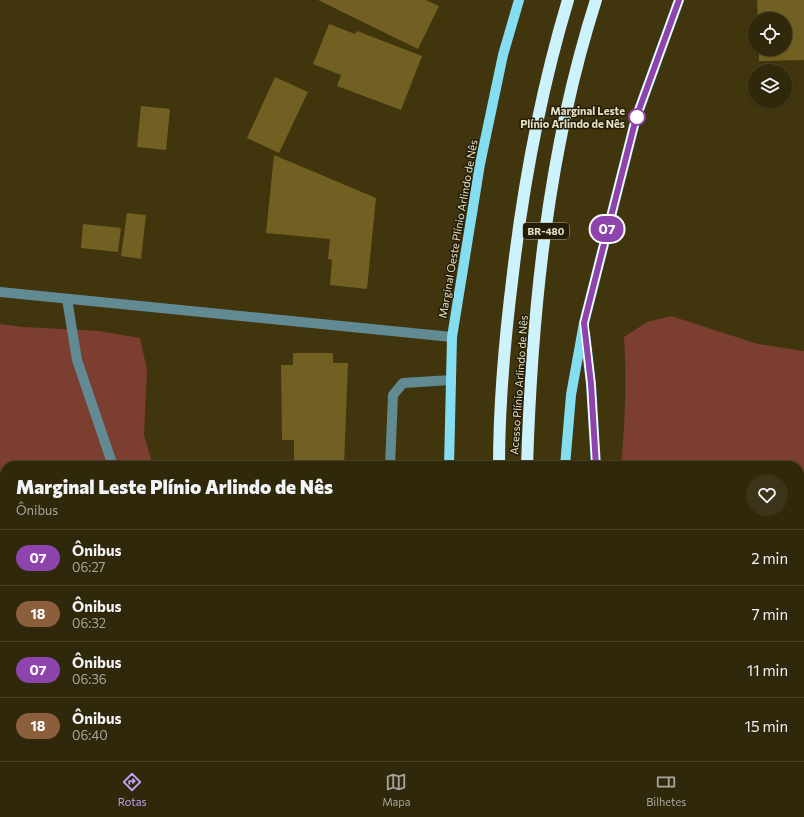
<!DOCTYPE html>
<html lang="pt">
<meta charset="utf-8">
<style>
:root{--surface:#30280a;--page:#3c3418;--text:#f1f3f6;--muted:#a8a69c;--line:#4b442b;--accent:#bca0f2}
body{margin:0;font-family:Commissioner,sans-serif;background:var(--page);color:var(--text);height:100vh;display:flex;flex-direction:column;font-size:15px;white-space:nowrap}
*{box-sizing:border-box;margin:0}
p{font-size:13px;color:var(--muted)}
.icon{flex:none;width:22px;height:22px;fill:none;stroke:currentColor;stroke-width:2;stroke-linecap:round;stroke-linejoin:round}
.map{position:relative;flex:1;overflow:hidden}
.panel{position:absolute;left:0px;top:461px;width:804px;height:300px;display:flex;flex-direction:column;background:var(--surface);border-radius:16px 16px 0 0;box-shadow:0 1px 3px #0004,0 0 0 1px var(--line)}
.panel>*{flex:none}
.badge{padding:0 8px;border-radius:13px;font-size:14px;line-height:26px}
.tools{position:absolute;left:748px;top:12px;display:grid;gap:8px}
.tools a{display:grid;place-items:center;width:44px;height:44px;border-radius:50%;background:var(--surface);box-shadow:0 1px 3px #0004,0 0 0 1px var(--line);font-size:20px}
.map>.badge{position:absolute;translate:-50% -50%;box-shadow:0 0 0 2px #fff}
.round{display:grid;place-items:center;flex:none;width:42px;height:42px;border-radius:21px;background:var(--page)}
.headline{display:flex;align-items:center;justify-content:space-between;height:68px;padding:0 16px}
h1{font-size:19px;font-weight:800;line-height:30px}
ul{padding:0;list-style:none}
li{display:flex;align-items:center;gap:12px;height:56px;padding:0 16px;border-top:1px solid var(--line)}
li div{flex:1}
li b{display:block;font-size:15px}
li em{font-style:normal}
li .badge{min-width:44px;font-weight:700;text-align:center}
.dock{display:flex;justify-content:space-around;align-items:center;height:56px;border-top:1px solid var(--line);background:var(--surface);font-size:11px;color:var(--muted)}
.dock a{display:grid;justify-items:center;gap:2px}
.dock .selected{color:var(--accent)}
.map>svg:first-child{display:block}
.green{fill:#7b3e30}
.building{fill:#716021}
.lines{fill:none;stroke-linecap:round;stroke-linejoin:round}
.minor{stroke:#618a93;stroke-width:10}
.major{stroke:#85ddf1;stroke-width:10}
.highway{stroke:#ccf3fc;stroke-width:12}
.line-casing{stroke:#fff;stroke-width:9}
.line{stroke:#8e44ad;stroke-width:6}
.stop-dot{fill:#fff;stroke:#8e44ad;stroke-width:2}
.labels{text-anchor:middle;stroke-width:3;stroke-linejoin:round;paint-order:stroke}
.shield{fill:#231d08;stroke:#aca58c;stroke-width:1}
.shield-label{font-size:10px;font-weight:bold;fill:#e6dfc4}
.stop-label{font-size:11px;font-weight:bold;fill:#e6dfc4;stroke:#231d08;text-anchor:end}
.street-label{font-size:11px;fill:#e6dfc4;stroke:#231d08}
</style>
<div class="map">
<svg width="804" height="761" viewBox="0 0 804 761">
<rect width="100%" height="100%" fill="#40350d"/>
<g class="green">
<path d="M671 316 758 344 804 351V684L799 685V466H621C625 423 627 380 624 337L647 322Z"/>
<polygon points="0,324 23,327 99,331 140,338 147,370 144,435 153,466 5,466 5,756 156,756 158,761 0,761"/>
</g>
<g class="building">
<polygon points="318,0 426,0 439,6 418,49"/>
<polygon points="757,0 804,0 804,60 759,61 759,49 785,49 785,19 758,19"/>
<polygon points="329,24 355,34 357,31 422,56 401,110 337,86 341,75 313,64"/>
<polygon points="275,77 308,92 279,153 247,138"/>
<polygon points="141,106 170,109 166,150 137,147"/>
<polygon points="274,155 376,198 367,289 330,285 332,260 328,259 330,239 266,233"/>
<polygon points="127,213 146,215 141,259 121,256"/>
<polygon points="83,224 121,228 118,252 81,248"/>
<polygon points="293,353 333,353 333,363 348,363 344,466 294,466 294,440 282,440 281,365 293,365"/>
<polygon points="799,736 804,736 804,761 761,761 761,756 799,756"/>
<rect x="248" y="756" width="98" height="5"/>
</g>
<g class="lines">
<g class="minor">
<polyline points="0,292 452,337"/>
<polyline points="67,299 77,360 113,466"/>
<polyline points="390,466 393,395 403,383 451,380"/>
<polyline points="799,714 804,714"/>
<polyline points="373,756 373,761"/>
<polyline points="601,756 601,761"/>
<polyline points="667,756 667,761"/>
<polyline points="734,756 734,761"/>
<polyline points="84,761 86,756"/>
</g>
<g class="major">
<polyline points="585,333 591,384 596,466"/>
<polyline points="449,466 452,337 480,164 503,55 519,0"/>
<polyline points="565,466 571,395 584,323 636,118 679,0"/>
<polyline points="561,756 561,761"/>
<polyline points="450,761 450,756"/>
</g>
<g class="highway">
<path d="M499 466C499 401 505 337 513 273 524 180 541 90 568 0"/>
<path d="M527 466C532 309 548 150 596 0"/>
<polyline points="494,761 494,756"/>
<polyline points="519,761 519,756"/>
</g>
</g>
<g class="lines">
<defs>
<polyline id="line" points="596,466 591,384 584,323 636,118 679,0"/>
</defs>
<use href="#line" class="line-casing"/>
<use href="#line" class="line"/>
</g>
<circle class="stop-dot" cx="637" cy="117" r="8"/>
<g class="labels">
<rect class="shield" x="523" y="223" width="46" height="16" rx="3"/>
<g class="shield-label">
<text x="546" y="235">BR-480</text>
</g>
<g class="stop-label">
<text x="625" y="115">Marginal Leste<tspan x="625" dy="13">Plínio Arlindo de Nês</tspan></text>
</g>
<g class="street-label">
<text transform="translate(458 229) rotate(-80)" y="4">Marginal Oeste Plínio Arlindo de Nês</text>
<text transform="translate(519 385) rotate(-86)" y="4">Acesso Plínio Arlindo de Nês</text>
</g>
</g>
</svg>
<div class="tools">
<a><svg class="icon" aria-label="locate" viewBox="0 0 24 24"><circle cx="12" cy="12" r="6"/><path d="M12 2v4M12 18v4M2 12h4M18 12h4"/></svg></a>
<a><svg class="icon" aria-label="layers" viewBox="0 0 24 24"><path d="M12 4l9 5-9 5-9-5zM3 14l9 5 9-5"/></svg></a>
</div>
<b class="badge" style="left:607px;top:229px;background:#8e44ad;color:#fff">07</b>
<section class="panel">
<div class="headline"><div><h1>Marginal Leste Plínio Arlindo de Nês</h1><p>Ônibus</p></div><a class="round"><svg class="icon" aria-label="heart" viewBox="0 0 24 24"><path d="M12 20l-8-8c-3-5 5-10 8-4 3-6 11-1 8 4z"/></svg></a></div>
<ul>
<li><span class="badge" style="background:#8e44ad;color:#fff">07</span><div><b>Ônibus</b><p>06:27</p></div><em>2 min</em></li>
<li><span class="badge" style="background:#8b5e3c;color:#fff">18</span><div><b>Ônibus</b><p>06:32</p></div><em>7 min</em></li>
<li><span class="badge" style="background:#8e44ad;color:#fff">07</span><div><b>Ônibus</b><p>06:36</p></div><em>11 min</em></li>
<li><span class="badge" style="background:#8b5e3c;color:#fff">18</span><div><b>Ônibus</b><p>06:40</p></div><em>15 min</em></li>
</ul>
</section>
</div>
<nav class="dock">
<a class="selected"><svg class="icon" aria-label="directions" viewBox="0 0 24 24"><path d="M12 3l9 9-9 9-9-9zM9 14v-3h6M13 9l2 2-2 2"/></svg>Rotas</a>
<a><svg class="icon" aria-label="map" viewBox="0 0 24 24"><path d="M3 6l6-2 6 2 6-2v14l-6 2-6-2-6 2zM9 4v14M15 6v14"/></svg>Mapa</a>
<a><svg class="icon" aria-label="tickets" viewBox="0 0 24 24"><path d="M3 7h18v10H3zM15 7v10"/></svg>Bilhetes</a>
</nav>
